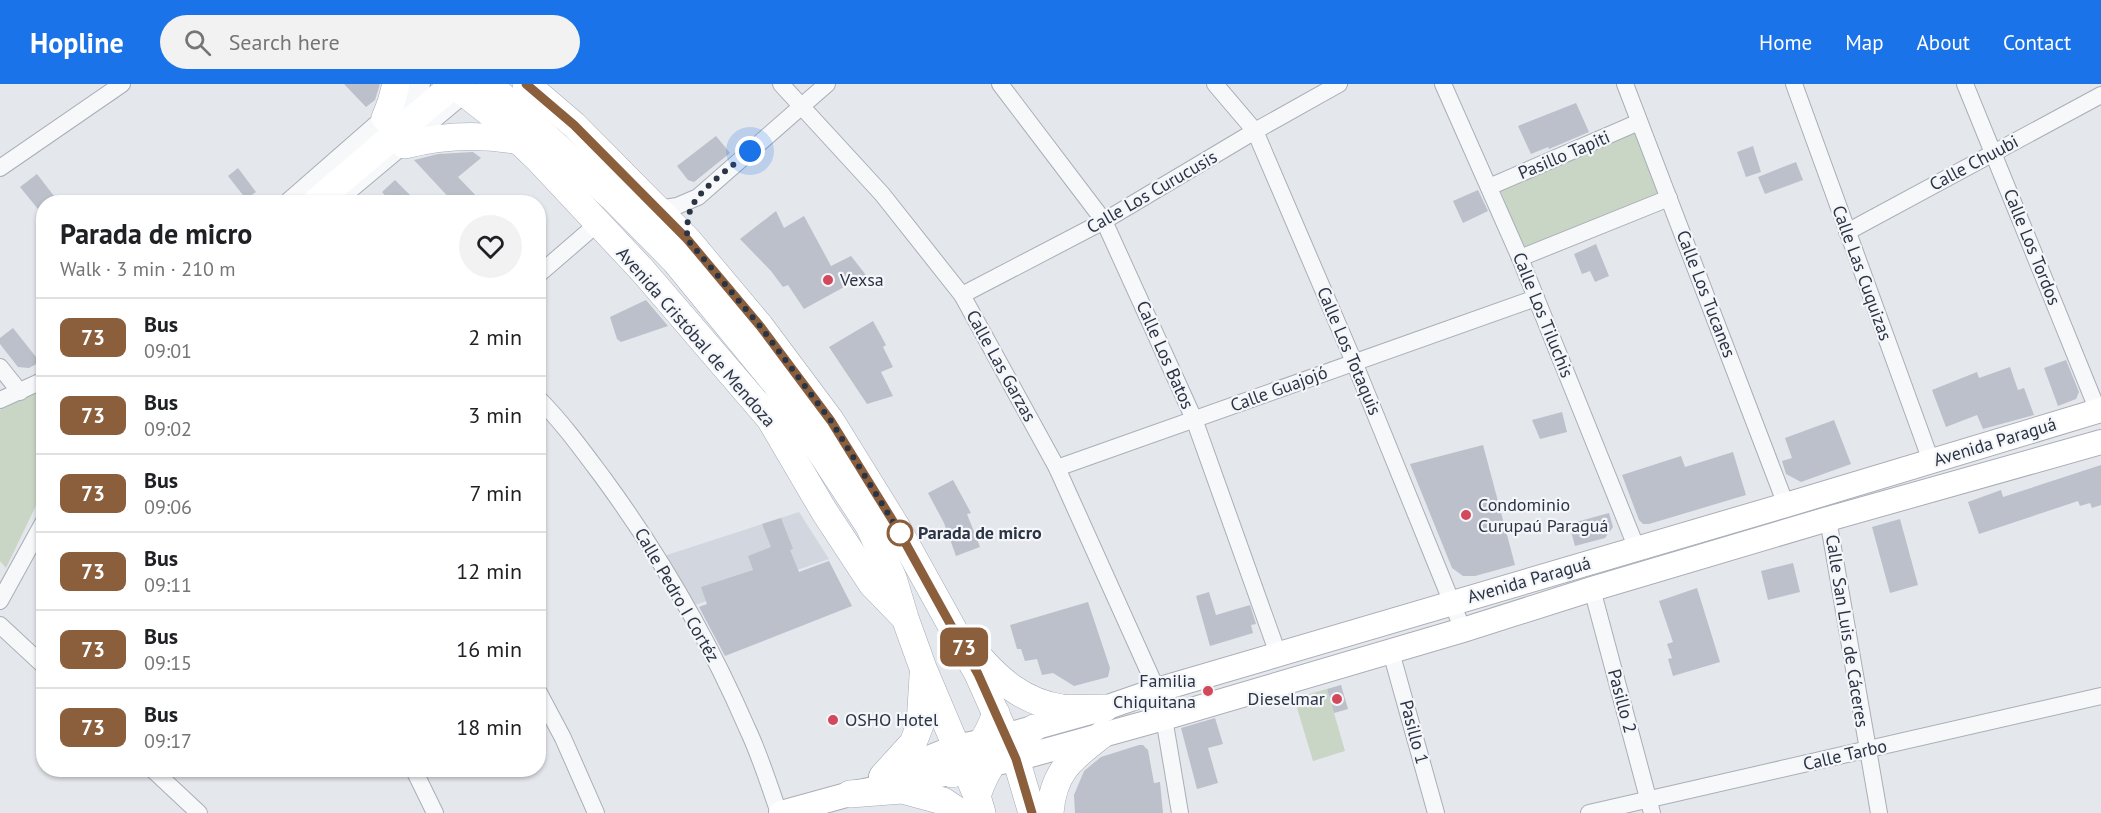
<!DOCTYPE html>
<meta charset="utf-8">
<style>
:root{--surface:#fff;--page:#f2f2f2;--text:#202124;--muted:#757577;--line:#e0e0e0;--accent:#1a73e8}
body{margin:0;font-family:"PT Sans",sans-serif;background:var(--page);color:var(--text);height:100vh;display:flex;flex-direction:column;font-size:22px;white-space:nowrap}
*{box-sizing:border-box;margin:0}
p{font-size:20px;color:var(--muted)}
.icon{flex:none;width:33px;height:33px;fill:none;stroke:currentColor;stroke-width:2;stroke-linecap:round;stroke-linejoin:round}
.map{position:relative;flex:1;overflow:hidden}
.sheet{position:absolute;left:36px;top:111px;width:510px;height:582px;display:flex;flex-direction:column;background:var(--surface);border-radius:24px;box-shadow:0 2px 4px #0004}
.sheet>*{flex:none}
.badge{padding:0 12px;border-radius:9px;font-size:21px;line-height:39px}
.you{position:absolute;width:30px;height:30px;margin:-15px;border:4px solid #fff;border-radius:50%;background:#1a73e8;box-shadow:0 0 0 9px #1a73e833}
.map>.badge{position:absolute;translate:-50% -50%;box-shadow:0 0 0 3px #fff}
.round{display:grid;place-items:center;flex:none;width:63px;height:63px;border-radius:32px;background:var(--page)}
.overview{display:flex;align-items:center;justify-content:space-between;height:102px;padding:0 24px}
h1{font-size:28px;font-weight:700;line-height:45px}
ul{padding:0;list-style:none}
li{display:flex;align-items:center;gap:18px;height:78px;padding:0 24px;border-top:2px solid var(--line)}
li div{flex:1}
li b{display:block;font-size:22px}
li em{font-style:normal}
li .badge{min-width:66px;font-weight:700;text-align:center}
header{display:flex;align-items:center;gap:36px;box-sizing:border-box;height:84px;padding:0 30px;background:var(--accent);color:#fff}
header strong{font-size:28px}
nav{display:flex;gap:33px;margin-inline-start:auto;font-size:21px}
.search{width:420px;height:54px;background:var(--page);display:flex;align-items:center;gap:15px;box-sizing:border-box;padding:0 21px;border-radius:33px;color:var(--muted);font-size:22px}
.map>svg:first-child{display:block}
.built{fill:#d2d6de}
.green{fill:#c9d6c5}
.building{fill:#bbc0ca}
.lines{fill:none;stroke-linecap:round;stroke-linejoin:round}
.street-casing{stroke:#a9aeb7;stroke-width:18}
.secondary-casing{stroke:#a9aeb7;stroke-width:26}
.primary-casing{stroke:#a3abb8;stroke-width:28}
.street{stroke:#f7f8fa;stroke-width:16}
.secondary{stroke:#fff;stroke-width:24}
.primary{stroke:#fff;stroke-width:27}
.line-casing{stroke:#fff;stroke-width:14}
.line{stroke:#8b5e3c;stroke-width:9}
.walk{stroke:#2b3445;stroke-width:6;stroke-dasharray:0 10.8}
.poi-dot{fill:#d1495b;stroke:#f4f6f9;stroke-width:2}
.stop-dot{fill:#fff;stroke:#8b5e3c;stroke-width:3}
.labels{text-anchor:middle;stroke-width:4.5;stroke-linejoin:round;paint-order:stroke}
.street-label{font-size:18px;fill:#2b3445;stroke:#f4f6f9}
.poi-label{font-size:18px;fill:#2b3445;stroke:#f4f6f9;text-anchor:start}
.stop-label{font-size:18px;font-weight:bold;fill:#2b3445;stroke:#f4f6f9;text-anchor:start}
</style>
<header>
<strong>Hopline</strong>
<div class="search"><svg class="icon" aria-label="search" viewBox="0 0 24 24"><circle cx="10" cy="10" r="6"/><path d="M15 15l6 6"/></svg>Search here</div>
<nav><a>Home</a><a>Map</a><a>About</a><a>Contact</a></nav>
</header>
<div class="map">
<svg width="2101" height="729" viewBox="0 0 2101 729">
<rect width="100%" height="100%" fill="#e4e7ec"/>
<polygon class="built" points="799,428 829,475 692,522 664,472"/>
<g class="green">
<polygon points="1636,45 1660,111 1524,166 1499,103"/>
<polygon points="43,304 43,407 6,484 0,477 0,326"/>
<polygon points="1327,605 1345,667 1313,677 1294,614"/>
</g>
<g class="building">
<polygon points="344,0 380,0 375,16 366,23"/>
<polygon points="1576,19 1589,48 1549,65 1548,63 1531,70 1518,42"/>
<polygon points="716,52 730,69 694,98 688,96 677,82"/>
<polygon points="1753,62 1761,88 1746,93 1737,68"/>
<polygon points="473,68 481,74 458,93 482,118 453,118 414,76 438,70"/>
<polygon points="1796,78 1803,96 1765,110 1758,93"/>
<polygon points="238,84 256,108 246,115 228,92"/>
<polygon points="37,90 54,112 44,118 38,125 20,103"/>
<polygon points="395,96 417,118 391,118 382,108"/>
<polygon points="1478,106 1488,127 1463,139 1453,117"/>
<polygon points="776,127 784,144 804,132 831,182 851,172 866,191 804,225 788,201 783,203 771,187 740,155"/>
<polygon points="1596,160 1609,192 1595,198 1590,187 1582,190 1574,170"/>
<polygon points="646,216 668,242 621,258 617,255 610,233"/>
<polygon points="873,237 886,261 883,263 893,283 881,288 893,312 867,320 829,263"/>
<polygon points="13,244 40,278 29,284 18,283 0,260 0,254"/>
<polygon points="2066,276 2079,308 2076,315 2058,322 2044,284"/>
<polygon points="2010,283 2018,306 2024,304 2034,331 1983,345 1977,331 1946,343 1932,306 1977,288 1979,294"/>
<polygon points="1562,328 1567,348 1540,355 1532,336"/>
<polygon points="1834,336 1851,380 1801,398 1786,390 1782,377 1792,374 1785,354"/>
<polygon points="1483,361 1515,481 1475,492 1463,492 1452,484 1410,380"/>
<polygon points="1733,368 1746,411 1649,440 1643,440 1639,436 1622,391 1681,372 1685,383"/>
<polygon points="2101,381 2101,421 2092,424 2090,419 2080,422 2078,417 1979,450 1968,418 2001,406 2003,413"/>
<polygon points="953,396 971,429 967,430 980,463 956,472 944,439 928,409"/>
<polygon points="1609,429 1613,443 1605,454 1575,462 1569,440"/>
<polygon points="781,434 793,465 790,466 799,488 829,477 852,522 725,572 699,523 707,520 701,503 753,486 748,472 771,463 762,440"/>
<polygon points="1900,435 1918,501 1890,509 1872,443"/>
<polygon points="1793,479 1800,508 1768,516 1761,487"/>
<polygon points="1697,504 1720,578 1673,592 1668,575 1672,574 1667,560 1673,558 1659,517"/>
<polygon points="1209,508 1216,531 1250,521 1256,540 1251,541 1253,549 1210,562 1196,512"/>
<polygon points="1088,518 1110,584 1108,593 1074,602 1053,589 1042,591 1037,575 1025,577 1021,565 1017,565 1010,541"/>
<polygon points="1341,601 1348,625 1334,629 1327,605"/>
<polygon points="1215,634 1223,660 1208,664 1218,699 1197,705 1181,644"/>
<polygon points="1139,661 1143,661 1148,666 1154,699 1160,698 1163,729 1075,729 1074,711 1084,687 1101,673"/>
</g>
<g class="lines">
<defs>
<g id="street">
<polyline points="781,0 882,110 962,211 1057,384 1157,606"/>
<polyline points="1000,0 1104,137 1194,335 1278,570"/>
<polyline points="1215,0 1255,47 1354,278 1463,546"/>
<polyline points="1443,0 1520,174 1637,465"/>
<polyline points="1625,0 1786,421"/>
<polyline points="1794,0 1931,377"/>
<polyline points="1965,0 2098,327"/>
<polyline points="0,84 122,0"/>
<polyline points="1489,103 1639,38"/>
<polyline points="287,118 422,0"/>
<polyline points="336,118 466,9"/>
<polyline points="658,125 677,122 698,113 827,0"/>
<polyline points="1847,148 2101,11"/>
<polyline points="1520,174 1669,114"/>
<polyline points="538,191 597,140"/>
<polyline points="962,211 1104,137 1255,47 1339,0"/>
<polyline points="0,283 20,308"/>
<path d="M538 314C563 339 583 367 604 395 661 473 709 556 747 644 760 671 769 701 779 729"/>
<polyline points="0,316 44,296"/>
<polyline points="1057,384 1536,214"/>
<polyline points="1828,435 1879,729"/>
<polyline points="1592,505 1652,729"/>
<polyline points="0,517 44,437"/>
<polyline points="0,541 44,582"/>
<polyline points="1391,568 1436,729"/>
<polyline points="538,607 563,654 596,729"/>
<polyline points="1164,634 1180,729"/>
<polyline points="153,686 199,729"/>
<polyline points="414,686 435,729"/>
<polyline points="1589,729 2101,612"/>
</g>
<g id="secondary">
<polyline points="1015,649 1105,624 1157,606 1786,421 2101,326"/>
<polyline points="881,693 956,663 975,659"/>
<polyline points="781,729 850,710 1016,675 1164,634 1463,546 1592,505 1828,435 2101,358"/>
</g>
<g id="primary">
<polyline points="453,0 490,29 538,75 643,187 770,335 824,427 872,500 902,531"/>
<polyline points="489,0 614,115 675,177 776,300 869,442 893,494 905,534 923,584 977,712 982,729"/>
<polyline points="526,0 574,41 687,155 760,242 831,337 896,442 978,590 1016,675 1032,729"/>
<polyline points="385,34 391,19 396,0"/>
<path d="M405 61C444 51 481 50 520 57"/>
<polyline points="316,118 454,0"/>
<path d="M975 568C998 596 1025 619 1062 624 1076 625 1091 624 1105 624"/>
<path d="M952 690C974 672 987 655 996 629"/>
<polyline points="883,692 913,659 920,641 923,592"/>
<polyline points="850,710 902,706 943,717 961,729"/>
<path d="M977 712C989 676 1003 664 1034 644"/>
<path d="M1050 729C1053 687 1072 674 1103 650"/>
</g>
</defs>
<use href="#street" class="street-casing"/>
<use href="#secondary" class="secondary-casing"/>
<use href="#primary" class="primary-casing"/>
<use href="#street" class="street"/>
<use href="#secondary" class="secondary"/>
<use href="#primary" class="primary"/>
</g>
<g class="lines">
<defs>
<polyline id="line" points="526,0 574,41 687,155 760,242 831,337 896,442 978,590 1016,675 1032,729"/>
</defs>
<use href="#line" class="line-casing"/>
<use href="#line" class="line"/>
<path class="walk" d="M750 67C733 82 697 106 690 127 687 136 687 146 687 155L760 242 831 337 900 449"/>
</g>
<g class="poi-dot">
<circle cx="828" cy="196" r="6"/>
<circle cx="1466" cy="431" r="6"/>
<circle cx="1208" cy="607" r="6"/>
<circle cx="1337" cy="615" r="6"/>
<circle cx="833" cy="636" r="6"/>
</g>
<circle class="stop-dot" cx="900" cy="449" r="12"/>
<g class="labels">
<g class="street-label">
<text transform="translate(1564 71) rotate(-23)" y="6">Pasillo Tapiti</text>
<text transform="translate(1974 79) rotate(-28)" y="6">Calle Chuubi</text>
<text transform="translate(1152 108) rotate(-30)" y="6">Calle Los Curucusis</text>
<text transform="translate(2032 163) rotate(68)" y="6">Calle Los Tordos</text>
<text transform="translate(1862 189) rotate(70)" y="6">Calle Las Cuquizas</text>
<text transform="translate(1706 210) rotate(69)" y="6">Calle Los Tucanes</text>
<text transform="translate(1543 231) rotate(68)" y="6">Calle Los Tiluchis</text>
<text transform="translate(696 253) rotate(49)" y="6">Avenida Cristóbal de Mendoza</text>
<text transform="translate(1349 267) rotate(67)" y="6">Calle Los Totaquis</text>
<text transform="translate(1165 271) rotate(66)" y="6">Calle Los Batos</text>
<text transform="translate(1001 282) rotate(61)" y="6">Calle Las Garzas</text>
<text transform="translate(1279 305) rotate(-20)" y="6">Calle Guajojó</text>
<text transform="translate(1995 358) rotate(-17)" y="6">Avenida Paraguá</text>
<text transform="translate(1529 496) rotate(-16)" y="6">Avenida Paraguá</text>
<text transform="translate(677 511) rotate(60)" y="6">Calle Pedro I Cortéz</text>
<text transform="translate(1847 547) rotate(81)" y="6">Calle San Luis de Cáceres</text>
<text transform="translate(1622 617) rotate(75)" y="6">Pasillo 2</text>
<text transform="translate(1414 648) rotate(75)" y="6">Pasillo 1</text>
<text transform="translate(1845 671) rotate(-13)" y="6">Calle Tarbo</text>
</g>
<g class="poi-label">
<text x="840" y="202">Vexsa</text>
<text x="1478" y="427">Condominio<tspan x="1478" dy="21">Curupaú Paraguá</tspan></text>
<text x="1196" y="603" text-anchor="end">Familia<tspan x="1196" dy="21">Chiquitana</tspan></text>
<text x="1325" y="621" text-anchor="end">Dieselmar</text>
<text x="845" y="642">OSHO Hotel</text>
</g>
<g class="stop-label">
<text x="918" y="455">Parada de micro</text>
</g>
</g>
</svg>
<div class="you" style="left:750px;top:67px"></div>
<b class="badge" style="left:964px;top:563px;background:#8b5e3c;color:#fff">73</b>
<section class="sheet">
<div class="overview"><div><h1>Parada de micro</h1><p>Walk · 3 min · 210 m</p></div><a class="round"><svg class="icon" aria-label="heart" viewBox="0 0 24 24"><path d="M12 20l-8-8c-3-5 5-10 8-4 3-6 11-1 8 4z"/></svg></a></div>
<ul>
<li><span class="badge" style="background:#8b5e3c;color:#fff">73</span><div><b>Bus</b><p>09:01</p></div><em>2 min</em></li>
<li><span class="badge" style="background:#8b5e3c;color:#fff">73</span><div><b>Bus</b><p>09:02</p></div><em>3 min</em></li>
<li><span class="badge" style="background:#8b5e3c;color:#fff">73</span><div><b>Bus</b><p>09:06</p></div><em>7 min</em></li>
<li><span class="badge" style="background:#8b5e3c;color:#fff">73</span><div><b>Bus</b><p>09:11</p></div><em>12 min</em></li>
<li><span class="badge" style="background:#8b5e3c;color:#fff">73</span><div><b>Bus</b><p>09:15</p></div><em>16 min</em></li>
<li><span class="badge" style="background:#8b5e3c;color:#fff">73</span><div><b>Bus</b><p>09:17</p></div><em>18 min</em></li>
</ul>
</section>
</div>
